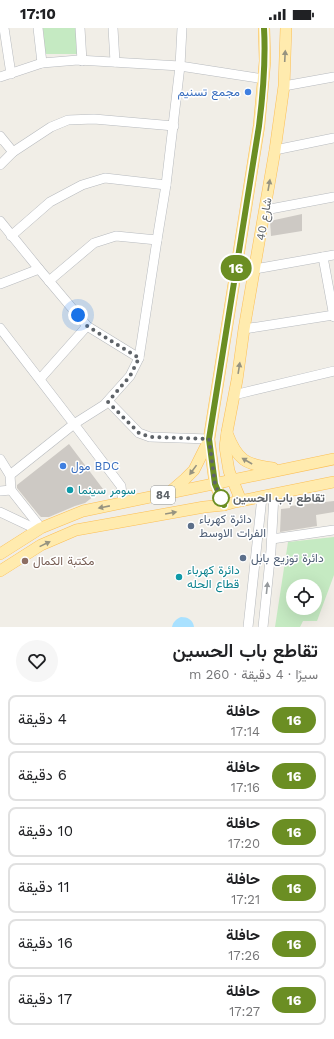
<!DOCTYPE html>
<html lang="ar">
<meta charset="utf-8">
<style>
:root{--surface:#fff;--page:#f6f6f6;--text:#202124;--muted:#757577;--line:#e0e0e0}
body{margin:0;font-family:"Work Sans",Vazirmatn,sans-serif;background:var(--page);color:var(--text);direction:rtl;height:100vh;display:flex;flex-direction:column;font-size:15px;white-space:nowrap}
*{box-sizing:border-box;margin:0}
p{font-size:13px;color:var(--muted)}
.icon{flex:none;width:22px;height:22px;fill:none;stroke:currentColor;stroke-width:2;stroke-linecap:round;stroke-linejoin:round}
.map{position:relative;height:599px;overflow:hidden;direction:ltr}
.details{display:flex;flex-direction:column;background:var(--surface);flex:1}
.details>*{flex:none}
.badge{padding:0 8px;border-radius:13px;font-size:14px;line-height:26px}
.buttons{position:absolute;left:286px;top:551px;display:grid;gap:8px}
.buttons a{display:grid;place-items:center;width:36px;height:36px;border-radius:50%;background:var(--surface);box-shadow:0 4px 16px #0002;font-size:20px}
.you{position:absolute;width:20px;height:20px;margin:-10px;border:3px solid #fff;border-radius:50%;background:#1a73e8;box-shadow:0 0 0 6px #1a73e833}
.map>.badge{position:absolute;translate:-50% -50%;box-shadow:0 0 0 2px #fff}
.round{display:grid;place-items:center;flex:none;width:42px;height:42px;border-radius:21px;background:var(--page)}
.summary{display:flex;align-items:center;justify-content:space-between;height:68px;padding:0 16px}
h1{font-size:19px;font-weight:600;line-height:30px}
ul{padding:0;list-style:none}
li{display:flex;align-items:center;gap:12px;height:50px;margin:0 8px 6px;padding:0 8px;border:2px solid var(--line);border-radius:8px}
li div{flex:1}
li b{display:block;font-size:15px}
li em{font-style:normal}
li .badge{min-width:44px;font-weight:700;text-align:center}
.status{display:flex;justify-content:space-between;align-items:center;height:28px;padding:0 20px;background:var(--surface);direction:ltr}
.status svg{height:11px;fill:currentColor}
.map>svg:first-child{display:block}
.green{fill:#c5eac2;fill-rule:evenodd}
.water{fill:#a9e1ff}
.building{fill:#cdc9c4}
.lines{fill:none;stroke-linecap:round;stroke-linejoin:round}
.minor-casing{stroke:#b7babe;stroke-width:10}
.major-casing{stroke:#fcbf55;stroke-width:12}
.minor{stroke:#fff;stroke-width:9}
.major{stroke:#ffebae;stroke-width:11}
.oneway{fill:#969380}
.oneway2{fill:#969a9d}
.line-casing{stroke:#fff;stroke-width:9}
.line{stroke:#6b8e23;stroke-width:6}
.walk{stroke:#5e6368;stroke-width:4;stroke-dasharray:0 7.2}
.shop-dot{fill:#3f7fe0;stroke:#fff;stroke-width:1.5}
.culture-dot{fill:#0f9aa8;stroke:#fff;stroke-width:1.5}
.stop-dot{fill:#fff;stroke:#6b8e23;stroke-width:2}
.service-dot{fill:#5c6f8a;stroke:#fff;stroke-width:1.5}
.education-dot{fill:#8d6e63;stroke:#fff;stroke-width:1.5}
.labels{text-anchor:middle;stroke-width:3;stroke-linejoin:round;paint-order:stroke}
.shield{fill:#fff;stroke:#8e9295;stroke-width:1}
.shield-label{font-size:11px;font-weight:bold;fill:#5e6368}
.shop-label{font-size:12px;fill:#366cbe;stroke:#fff;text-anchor:end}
.street-label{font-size:12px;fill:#5e6368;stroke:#fff}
.culture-label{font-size:12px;fill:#0d838f;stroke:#fff;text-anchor:start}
.stop-label{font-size:12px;font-weight:bold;fill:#5e6368;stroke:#fff;text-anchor:start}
.service-label{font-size:12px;fill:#4e5e75;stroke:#fff;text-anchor:start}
.education-label{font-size:12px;fill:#785e54;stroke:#fff;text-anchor:start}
</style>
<div class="status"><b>17:10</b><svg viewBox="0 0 49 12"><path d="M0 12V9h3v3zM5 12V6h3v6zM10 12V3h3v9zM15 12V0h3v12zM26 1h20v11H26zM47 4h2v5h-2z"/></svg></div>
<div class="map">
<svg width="334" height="599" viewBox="0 0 334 599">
<rect width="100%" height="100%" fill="#f1eee7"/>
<g class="green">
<polygon points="43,0 76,0 77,26 45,26"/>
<path d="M334 509V547L317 593H303L300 599H275L288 514ZM293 558H315V580H293Z"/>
</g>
<path class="water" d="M181 589C188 589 193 592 194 599H172C173 594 176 591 181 589Z"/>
<g class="building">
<polygon points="302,186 302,203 271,208 270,193"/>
<polygon points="69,416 103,461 85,475 75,478 49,489 41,489 39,487 17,460 17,457"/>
<polygon points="334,473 334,484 316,487 317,498 280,504 281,481 290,480 290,478"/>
</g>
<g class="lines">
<defs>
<g id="minor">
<polyline points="4,0 11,46"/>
<polyline points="38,0 42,35"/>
<polyline points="80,0 82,33"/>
<polyline points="113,0 115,34"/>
<polyline points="0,49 42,35 78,32 180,38 264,51"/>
<polyline points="284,58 334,49"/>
<polyline points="0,108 13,124"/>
<polyline points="275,122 334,110"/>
<polyline points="0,137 13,124 51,99 68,92 94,91 174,98"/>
<polyline points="265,182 334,169"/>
<polyline points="0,193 39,241 87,298 139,330"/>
<polyline points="11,208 50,174 82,157 105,150 166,157"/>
<polyline points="323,229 334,289"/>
<polyline points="255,241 334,227"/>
<polyline points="49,253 94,215 116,208 157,212"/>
<polyline points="0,256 39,241"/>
<polyline points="0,300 74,396 121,458 123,475"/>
<polyline points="244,301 334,287"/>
<polyline points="40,351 87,298"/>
<polyline points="234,367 334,343"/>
<polyline points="108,373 139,405 150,409 209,411"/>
<polyline points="0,431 10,447 11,462 41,500"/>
<polyline points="10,447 74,396 104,377 130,348 139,330 157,212 166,157 180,38 182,0"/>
<polyline points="0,463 11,462"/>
<polyline points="0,484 38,502"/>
<polyline points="272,511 334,502"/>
<polyline points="248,599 262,469"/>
<polyline points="263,599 271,522 274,466"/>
</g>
<g id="major">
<path d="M227 405C237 432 246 437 273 440"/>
<polyline points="170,464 185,451 194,442 209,412"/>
<polyline points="241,473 229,443 225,419 227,404 237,352 244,301 275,122 284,58 286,0"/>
<polyline points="224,477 215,456 209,411 259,98 265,33 264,0"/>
<polyline points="0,526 41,500 83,483 334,431"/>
<polyline points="0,543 41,517 76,502 204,479 224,477 235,474 334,454"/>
</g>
</defs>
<use href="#minor" class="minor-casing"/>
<use href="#major" class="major-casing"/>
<use href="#minor" class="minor"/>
<use href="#major" class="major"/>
</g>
<defs><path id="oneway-solid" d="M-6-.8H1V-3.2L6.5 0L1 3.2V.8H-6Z"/></defs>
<g class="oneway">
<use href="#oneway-solid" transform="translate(285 28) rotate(-87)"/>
<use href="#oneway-solid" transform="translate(269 157) rotate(-80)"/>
<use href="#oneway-solid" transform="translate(239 340) rotate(-81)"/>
<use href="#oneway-solid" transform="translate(247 433) rotate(-150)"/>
<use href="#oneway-solid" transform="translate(193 442) rotate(126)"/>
<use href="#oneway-solid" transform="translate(104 479) rotate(169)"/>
<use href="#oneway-solid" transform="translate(171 485) rotate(-10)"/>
<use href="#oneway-solid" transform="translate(45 516) rotate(-26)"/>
</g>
<use class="oneway2" href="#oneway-solid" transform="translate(267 560) rotate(-84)"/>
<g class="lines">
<defs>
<path id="line" d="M224 477 215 456 209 411 259 98C263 66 266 33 264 0"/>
</defs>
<use href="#line" class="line-casing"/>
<use href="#line" class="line"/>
<polyline class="walk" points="78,287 87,298 139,330 130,348 108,374 139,405 150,409 209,411 215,456 221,470"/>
</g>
<g class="shop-dot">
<circle cx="248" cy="64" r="4"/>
<circle cx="63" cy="438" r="4"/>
</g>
<g class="culture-dot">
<circle cx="70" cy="462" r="4"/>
<circle cx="179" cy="549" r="4"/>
</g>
<circle class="stop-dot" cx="221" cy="470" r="8"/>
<g class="service-dot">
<circle cx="191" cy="498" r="4"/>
<circle cx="243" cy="530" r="4"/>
</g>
<circle class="education-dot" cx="25" cy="533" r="4"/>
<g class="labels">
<rect class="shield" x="151" y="458" width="24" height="18" rx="3"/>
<g class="shield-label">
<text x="163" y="471">84</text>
</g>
<g class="shop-label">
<text x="240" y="68">مجمع تسنيم</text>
<text x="71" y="442" text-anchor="start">مول BDC</text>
</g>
<g class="street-label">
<text transform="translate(264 191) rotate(-80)" y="4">شارع 40</text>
</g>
<g class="culture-label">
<text x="78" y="466">سومر سينما</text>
<text x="187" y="546">دائرة كهرباء<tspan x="187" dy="14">قطاع الحله</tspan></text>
</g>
<g class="stop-label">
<text x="233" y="474">تقاطع باب الحسين</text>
</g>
<g class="service-label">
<text x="199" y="495">دائرة كهرباء<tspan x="199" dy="14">الفرات الاوسط</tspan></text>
<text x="251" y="534">دائرة توزيع بابل</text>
</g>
<g class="education-label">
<text x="33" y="537">مكتبة الكمال</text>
</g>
</g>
</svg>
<div class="buttons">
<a><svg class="icon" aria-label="locate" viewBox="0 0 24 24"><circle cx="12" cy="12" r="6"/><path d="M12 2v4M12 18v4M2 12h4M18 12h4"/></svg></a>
</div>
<div class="you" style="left:78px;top:287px"></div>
<b class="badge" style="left:236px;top:240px;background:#6b8e23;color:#fff">16</b>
</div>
<section class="details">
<div class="summary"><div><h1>تقاطع باب الحسين</h1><p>سيرًا · 4 دقيقة · 260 m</p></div><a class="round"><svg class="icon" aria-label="heart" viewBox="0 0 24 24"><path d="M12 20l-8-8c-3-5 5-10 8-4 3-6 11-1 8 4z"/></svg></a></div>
<ul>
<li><span class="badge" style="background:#6b8e23;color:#fff">16</span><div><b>حافلة</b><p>17:14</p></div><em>4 دقيقة</em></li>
<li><span class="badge" style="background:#6b8e23;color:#fff">16</span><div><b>حافلة</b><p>17:16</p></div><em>6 دقيقة</em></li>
<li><span class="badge" style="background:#6b8e23;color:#fff">16</span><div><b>حافلة</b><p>17:20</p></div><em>10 دقيقة</em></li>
<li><span class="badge" style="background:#6b8e23;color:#fff">16</span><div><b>حافلة</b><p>17:21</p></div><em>11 دقيقة</em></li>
<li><span class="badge" style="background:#6b8e23;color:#fff">16</span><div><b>حافلة</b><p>17:26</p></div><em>16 دقيقة</em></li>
<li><span class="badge" style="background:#6b8e23;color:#fff">16</span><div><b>حافلة</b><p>17:27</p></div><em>17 دقيقة</em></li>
</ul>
</section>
